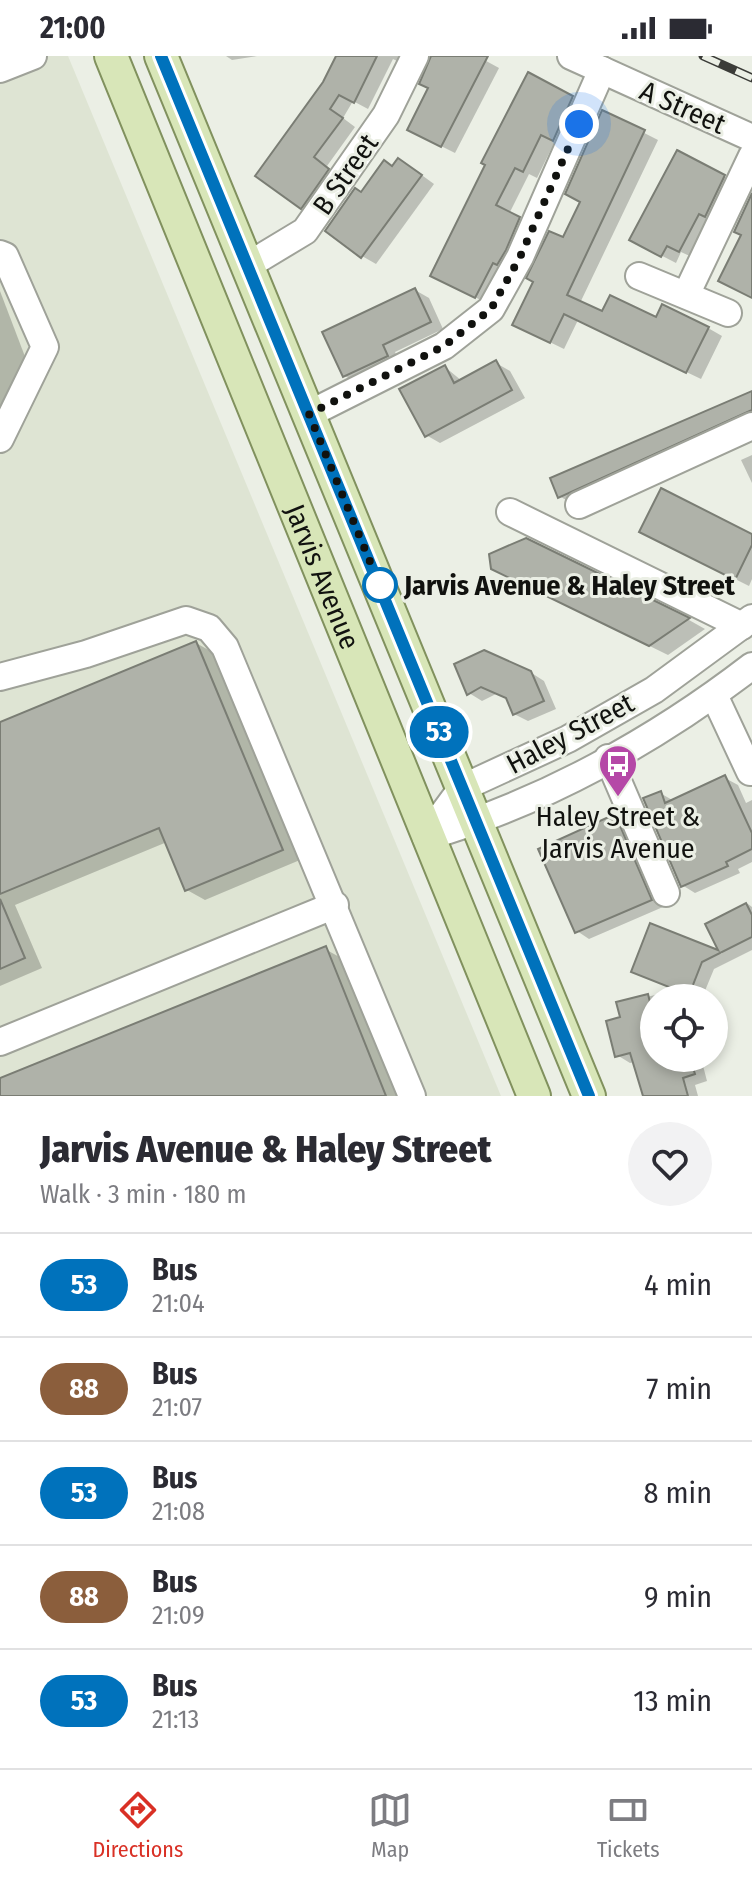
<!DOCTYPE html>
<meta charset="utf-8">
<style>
:root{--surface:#fff;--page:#f2f2f3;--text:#2b2b33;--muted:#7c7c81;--line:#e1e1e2;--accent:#d93025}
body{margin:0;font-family:"Fira Sans Condensed",sans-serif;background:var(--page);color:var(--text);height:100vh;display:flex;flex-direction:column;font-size:30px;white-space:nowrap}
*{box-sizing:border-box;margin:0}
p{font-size:26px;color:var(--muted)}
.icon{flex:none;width:44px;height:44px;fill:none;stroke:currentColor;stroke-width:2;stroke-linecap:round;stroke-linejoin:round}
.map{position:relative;height:1040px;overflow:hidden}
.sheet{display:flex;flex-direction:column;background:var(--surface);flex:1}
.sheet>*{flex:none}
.badge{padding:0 16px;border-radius:26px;font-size:28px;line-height:52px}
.fabs{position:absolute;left:640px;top:928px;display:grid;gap:16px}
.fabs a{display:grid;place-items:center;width:88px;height:88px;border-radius:50%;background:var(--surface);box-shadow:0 4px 12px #0003;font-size:40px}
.you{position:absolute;width:40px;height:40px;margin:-20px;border:6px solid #fff;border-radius:50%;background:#1a73e8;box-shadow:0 0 0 12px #1a73e833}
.map>.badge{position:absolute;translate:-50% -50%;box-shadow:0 0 0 4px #fff}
.round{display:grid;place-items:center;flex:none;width:84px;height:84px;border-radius:42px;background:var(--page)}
.overview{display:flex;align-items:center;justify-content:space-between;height:136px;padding:0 40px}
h1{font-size:38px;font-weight:800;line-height:60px}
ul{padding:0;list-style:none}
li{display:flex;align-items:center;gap:24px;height:104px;padding:0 40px;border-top:2px solid var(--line)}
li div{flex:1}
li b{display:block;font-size:30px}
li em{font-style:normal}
li .badge{min-width:88px;font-weight:700;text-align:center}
.status{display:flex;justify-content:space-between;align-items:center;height:56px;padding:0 40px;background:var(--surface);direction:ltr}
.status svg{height:22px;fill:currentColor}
.tabs{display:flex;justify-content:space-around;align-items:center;height:112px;border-top:2px solid var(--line);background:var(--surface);font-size:22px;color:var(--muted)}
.tabs a{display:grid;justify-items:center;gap:4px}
.tabs .current{color:var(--accent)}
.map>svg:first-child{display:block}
.built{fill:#dee4d3}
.shadow{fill:#0003}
.building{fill:#afb2a9;stroke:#7a7d74;stroke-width:2}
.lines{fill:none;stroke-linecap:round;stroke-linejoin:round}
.minor-casing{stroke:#9fa299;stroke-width:30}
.major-casing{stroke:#81915e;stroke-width:36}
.minor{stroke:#fff;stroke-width:26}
.major{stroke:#d8e6b8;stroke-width:32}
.rail-casing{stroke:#3b3c38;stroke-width:9}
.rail{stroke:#ebefe5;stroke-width:6;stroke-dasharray:18;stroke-linecap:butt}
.line-casing{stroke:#fff;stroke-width:18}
.line{stroke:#0072bc;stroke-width:12}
.walk{stroke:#11120f;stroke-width:8;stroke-dasharray:0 14.4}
.stop-dot{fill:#fff;stroke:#0072bc;stroke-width:4}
.labels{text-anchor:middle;stroke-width:6;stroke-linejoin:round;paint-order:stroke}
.street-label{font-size:28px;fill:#11120f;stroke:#ebefe5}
.stop-label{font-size:28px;font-weight:bold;fill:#11120f;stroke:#ebefe5;text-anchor:start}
.poi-label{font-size:28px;fill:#11120f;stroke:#ebefe5}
</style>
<div class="status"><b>21:00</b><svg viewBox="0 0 49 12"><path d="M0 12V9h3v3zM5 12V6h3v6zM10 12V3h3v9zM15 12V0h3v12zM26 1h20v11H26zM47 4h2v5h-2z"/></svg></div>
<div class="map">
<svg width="752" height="1040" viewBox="0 0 752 1040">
<rect width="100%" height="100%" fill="#ebefe5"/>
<polygon class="built" points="0,0 68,0 501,1040 0,1040"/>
<g class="shadow">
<polygon points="226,0 257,0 232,4"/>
<polygon points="338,0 416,0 409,11 393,3 368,53 353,45 343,62 355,71 327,110 341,122 315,159 302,152 325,27"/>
<polygon points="431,0 477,0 499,12 455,97 423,81"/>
<polygon points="529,18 584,49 567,91 555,85 537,122 529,118 510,156 533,170 489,248 446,227"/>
<polygon points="603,56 658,84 580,247 603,257 708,272 722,280 701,323 578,264 564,293 529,276 564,184 583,146"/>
<polygon points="677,97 738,128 694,202 681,196 676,207 645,191"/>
<polygon points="393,112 412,112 434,128 376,208 362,200 362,138"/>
<polygon points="415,234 429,242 443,273 395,296 400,307 358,328 345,320"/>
<polygon points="0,235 32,319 0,376"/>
<polygon points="496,307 510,315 525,342 440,387 426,379 445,311 462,325"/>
<polygon points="752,337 752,361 568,445 559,440"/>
<polygon points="752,399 752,427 741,404"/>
<polygon points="752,480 752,523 749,530 655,483"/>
<polygon points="526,484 689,564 705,573 668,599 511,522"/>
<polygon points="196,587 214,597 300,804 205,844 187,834 167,786 15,849 42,912 0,930 0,668"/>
<polygon points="456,609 530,616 544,625 556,653 528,665 514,658 508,643 496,638 482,645 469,637"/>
<polygon points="725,722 738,729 746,747 752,744 752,806 738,813 740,817 695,837 682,829 660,737 674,745"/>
<polygon points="615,760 627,767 663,851 589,883 577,875"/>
<polygon points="748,848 752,851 752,894 714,913 702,942 675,934 684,942 654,942 654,1002 701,1002 707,1025 695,1029 698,1040 645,1040 635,1006 630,1007 617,999 623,963 619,948 675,934 633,915 652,869 722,898 708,869"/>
<polygon points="325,893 343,903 398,1040 0,1040 0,1025"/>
</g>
<g class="building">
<polygon points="336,0 377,0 354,47 339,39 330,53 343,62 314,101 329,113 301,153 255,120 323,26"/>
<polygon points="431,0 488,0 441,91 407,74 428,32 419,28"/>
<polygon points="528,16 573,40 553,85 541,79 523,116 515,112 496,149 520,161 506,194 497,209 493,207 475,242 430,220 485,109 481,107"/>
<polygon points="602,54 645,74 567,239 602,255 610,239 656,261 662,248 709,271 686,317 564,258 550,287 512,269 533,226 526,222 549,175 563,181 580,146 565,138"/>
<polygon points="677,94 725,119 705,161 699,158 679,196 667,190 661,201 629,184"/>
<polygon points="398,102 422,119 361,202 325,175 355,132 361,136 384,104 392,110"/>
<polygon points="752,137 752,242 718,225 741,179 734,176"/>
<polygon points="415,232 431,266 383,289 388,300 343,321 322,276"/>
<polygon points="496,304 512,334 425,381 399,333 445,309 454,327"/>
<polygon points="752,335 752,354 558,442 550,422"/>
<polygon points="661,432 752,478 752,489 735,524 639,476"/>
<polygon points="526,482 690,562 649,590 491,513 489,498"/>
<polygon points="196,585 283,794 185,835 159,772 0,838 0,666"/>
<polygon points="484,594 531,615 544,645 513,659 506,642 481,631 467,639 454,608"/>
<polygon points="725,719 752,777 752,793 726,806 728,810 681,831 643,742 661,735 665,747"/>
<polygon points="615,758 652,844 575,877 538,793"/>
<polygon points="0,843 25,902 0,913"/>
<polygon points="746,847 752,859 752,881 702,906 689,939 631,916 650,867 718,894 705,868"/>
<polygon points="326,890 386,1040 0,1040 0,1022"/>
<polygon points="648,938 654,963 654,1002 690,1002 695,1018 683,1022 688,1040 643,1040 630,997 615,1001 606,965 620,961 616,946"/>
</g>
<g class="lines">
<defs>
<g id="minor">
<polyline points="571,0 752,82"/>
<polyline points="0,13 33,0"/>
<polyline points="0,198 5,200 45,291 0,383"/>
<polyline points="247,210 305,175 386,59 415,0"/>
<polyline points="639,220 728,257"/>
<polyline points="686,239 752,100"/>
<polyline points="309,358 444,290 491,253 520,201 602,14"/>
<polyline points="579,449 752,370"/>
<polyline points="510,456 742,570"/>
<polyline points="0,621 86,598 186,564 209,572 225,591 412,1040"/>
<polyline points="714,639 750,716"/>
<polyline points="608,702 666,837"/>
<polyline points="426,781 462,732 568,683 654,634 752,562"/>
<path d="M426 781C543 747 656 684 752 610"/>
<polyline points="0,986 335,849"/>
</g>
<g id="major">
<path id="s1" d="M111 0 534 1040"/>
<polyline points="161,0 589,1040"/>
</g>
</defs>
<use href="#minor" class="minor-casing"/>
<use href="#major" class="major-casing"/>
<use href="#minor" class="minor"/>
<use href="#major" class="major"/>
<defs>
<polyline id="rail" points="703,0 752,22"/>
</defs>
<use href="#rail" class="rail-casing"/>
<use href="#rail" class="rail"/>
</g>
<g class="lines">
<defs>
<polyline id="line" points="161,0 589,1040"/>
</defs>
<use href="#line" class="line-casing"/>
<use href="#line" class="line"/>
<polyline class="walk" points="380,529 383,537 309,358 444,290 491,253 520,201 579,68"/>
</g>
<defs>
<symbol id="bus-pin" viewBox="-11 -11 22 30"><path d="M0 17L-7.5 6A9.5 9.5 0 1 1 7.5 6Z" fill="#b548a7" stroke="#ebefe5"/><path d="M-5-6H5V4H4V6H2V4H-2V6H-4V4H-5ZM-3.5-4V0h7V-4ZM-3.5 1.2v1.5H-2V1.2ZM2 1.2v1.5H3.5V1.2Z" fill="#fff"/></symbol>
</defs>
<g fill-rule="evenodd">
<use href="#bus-pin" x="596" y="686" width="44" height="60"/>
</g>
<circle class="stop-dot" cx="380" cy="529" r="16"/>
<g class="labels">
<g class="street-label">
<text transform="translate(683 51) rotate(24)" y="10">A Street</text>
<text transform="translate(345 118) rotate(-55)" y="10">B Street</text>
<text dy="10" stroke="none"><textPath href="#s1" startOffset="562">Jarvis Avenue</textPath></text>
<text transform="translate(570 677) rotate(-28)" y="10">Haley Street</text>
</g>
<g class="stop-label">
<text x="404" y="539">Jarvis Avenue &amp; Haley Street</text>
</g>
<g class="poi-label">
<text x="618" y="770">Haley Street &amp;<tspan x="618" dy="32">Jarvis Avenue</tspan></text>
</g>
</g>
</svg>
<div class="fabs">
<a><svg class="icon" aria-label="locate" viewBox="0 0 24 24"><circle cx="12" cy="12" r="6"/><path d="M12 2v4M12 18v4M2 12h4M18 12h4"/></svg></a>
</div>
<div class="you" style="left:579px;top:68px"></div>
<b class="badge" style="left:439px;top:676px;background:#0072bc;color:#fff">53</b>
</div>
<section class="sheet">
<div class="overview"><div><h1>Jarvis Avenue &amp; Haley Street</h1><p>Walk · 3 min · 180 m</p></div><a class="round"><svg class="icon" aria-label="heart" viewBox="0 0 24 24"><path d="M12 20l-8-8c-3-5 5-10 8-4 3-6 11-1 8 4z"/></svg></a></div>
<ul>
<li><span class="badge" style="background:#0072bc;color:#fff">53</span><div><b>Bus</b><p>21:04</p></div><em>4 min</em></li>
<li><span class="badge" style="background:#8b5e3c;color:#fff">88</span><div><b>Bus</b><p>21:07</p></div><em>7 min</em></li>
<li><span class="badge" style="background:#0072bc;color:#fff">53</span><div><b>Bus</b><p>21:08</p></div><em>8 min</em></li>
<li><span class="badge" style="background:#8b5e3c;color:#fff">88</span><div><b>Bus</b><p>21:09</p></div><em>9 min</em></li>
<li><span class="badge" style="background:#0072bc;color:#fff">53</span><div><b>Bus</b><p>21:13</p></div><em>13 min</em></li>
</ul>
</section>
<nav class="tabs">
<a class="current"><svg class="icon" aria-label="directions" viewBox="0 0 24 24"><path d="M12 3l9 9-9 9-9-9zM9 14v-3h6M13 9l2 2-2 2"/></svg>Directions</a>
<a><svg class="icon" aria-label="map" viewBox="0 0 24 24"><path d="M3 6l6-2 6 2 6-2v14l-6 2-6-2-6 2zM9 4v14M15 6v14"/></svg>Map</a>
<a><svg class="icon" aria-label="tickets" viewBox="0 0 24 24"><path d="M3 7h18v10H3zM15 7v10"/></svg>Tickets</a>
</nav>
